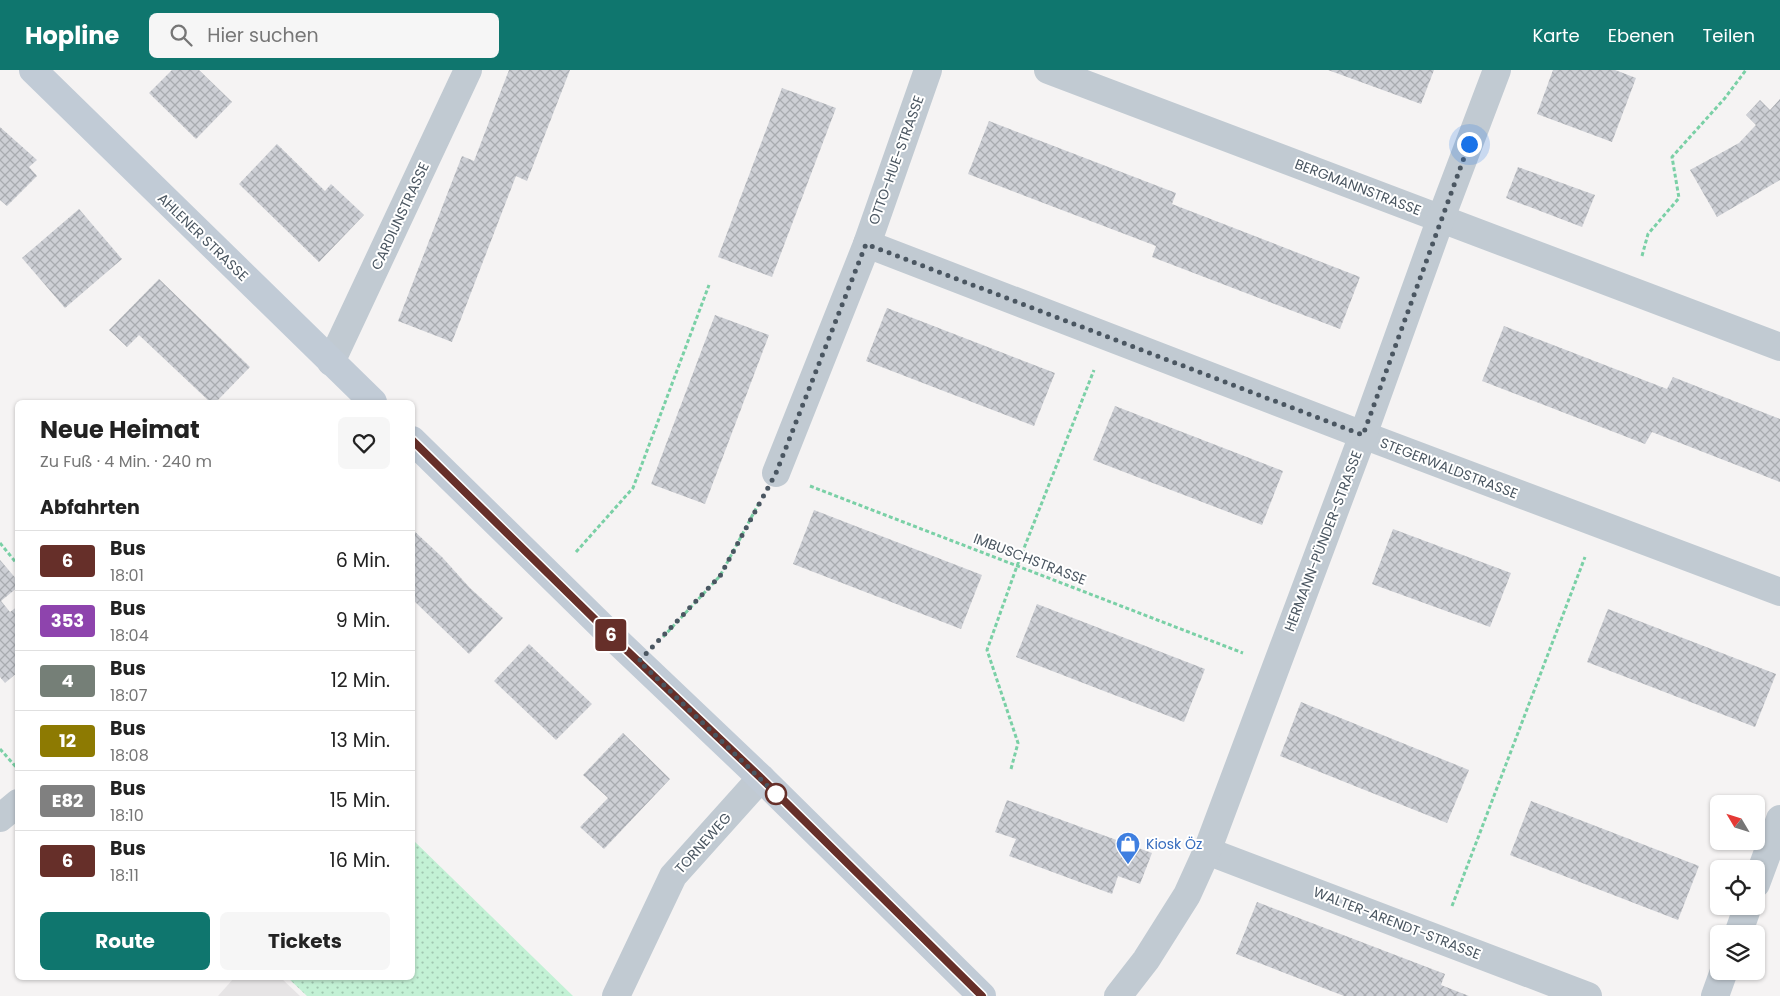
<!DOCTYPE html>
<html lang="de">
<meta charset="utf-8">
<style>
:root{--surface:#fff;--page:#f6f6f6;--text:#222;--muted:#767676;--line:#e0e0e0;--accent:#0f766e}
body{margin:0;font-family:Poppins,sans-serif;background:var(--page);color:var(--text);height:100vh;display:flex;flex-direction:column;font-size:19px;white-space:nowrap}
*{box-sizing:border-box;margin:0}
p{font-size:16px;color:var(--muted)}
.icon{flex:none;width:28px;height:28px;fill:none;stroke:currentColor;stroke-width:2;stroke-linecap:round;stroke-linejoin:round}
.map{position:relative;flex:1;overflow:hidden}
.panel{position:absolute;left:15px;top:330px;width:400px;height:580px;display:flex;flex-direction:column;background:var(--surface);border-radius:8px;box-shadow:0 1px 4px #0004}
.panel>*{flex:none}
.badge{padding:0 10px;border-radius:4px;font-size:18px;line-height:32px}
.needle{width:32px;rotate:308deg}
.tools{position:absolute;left:1710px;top:725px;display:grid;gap:10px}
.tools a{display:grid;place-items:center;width:55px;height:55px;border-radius:8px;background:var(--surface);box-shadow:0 1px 4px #0004;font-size:25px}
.you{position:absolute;width:25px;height:25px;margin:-12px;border:4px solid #fff;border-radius:50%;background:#1a73e8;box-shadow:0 0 0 8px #1a73e833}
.map>.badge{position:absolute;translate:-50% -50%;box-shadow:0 0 0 2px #fff}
h2{padding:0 25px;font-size:19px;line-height:45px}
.round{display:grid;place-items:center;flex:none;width:52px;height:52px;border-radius:8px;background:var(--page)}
.summary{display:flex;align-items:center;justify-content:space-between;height:85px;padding:0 25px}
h1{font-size:24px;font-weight:700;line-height:38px}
.action{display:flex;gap:10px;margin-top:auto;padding:10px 25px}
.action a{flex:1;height:58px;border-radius:8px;background:var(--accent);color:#fff;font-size:20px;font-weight:700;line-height:58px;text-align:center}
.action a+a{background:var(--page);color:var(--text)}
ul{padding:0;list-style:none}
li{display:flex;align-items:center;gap:15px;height:60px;padding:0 25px;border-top:1px solid var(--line)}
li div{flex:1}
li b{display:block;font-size:19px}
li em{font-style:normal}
li .badge{min-width:55px;font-weight:700;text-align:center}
header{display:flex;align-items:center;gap:30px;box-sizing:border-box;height:70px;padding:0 25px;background:var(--accent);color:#fff}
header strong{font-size:24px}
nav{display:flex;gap:28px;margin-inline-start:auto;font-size:18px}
.search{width:350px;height:45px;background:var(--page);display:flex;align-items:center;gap:12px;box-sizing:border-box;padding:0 18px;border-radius:8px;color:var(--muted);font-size:19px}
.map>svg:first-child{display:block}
.education{fill:#e6e4e5}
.green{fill:url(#green-dots)}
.building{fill:url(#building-cross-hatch)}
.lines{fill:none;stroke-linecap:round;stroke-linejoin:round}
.path{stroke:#7ad0a6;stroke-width:3;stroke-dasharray:4 2.5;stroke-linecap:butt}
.street{stroke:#c1cad2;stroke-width:28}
.secondary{stroke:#c1cbd6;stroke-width:28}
.line-casing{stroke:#fff;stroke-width:11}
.line{stroke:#662f29;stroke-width:8}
.walk{stroke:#4a5661;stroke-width:5;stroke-dasharray:0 9}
.stop-dot{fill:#fff;stroke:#662f29;stroke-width:2.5}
.labels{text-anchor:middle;stroke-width:4;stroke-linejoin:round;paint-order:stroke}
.street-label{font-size:14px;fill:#4a5661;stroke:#fff}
.shop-label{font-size:14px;fill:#366cbe;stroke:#fff;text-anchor:start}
</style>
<header>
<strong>Hopline</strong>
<div class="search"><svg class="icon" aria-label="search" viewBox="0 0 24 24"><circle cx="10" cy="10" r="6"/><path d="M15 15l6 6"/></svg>Hier suchen</div>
<nav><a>Karte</a><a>Ebenen</a><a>Teilen</a></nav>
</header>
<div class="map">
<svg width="1780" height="926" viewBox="0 0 1780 926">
<defs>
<pattern id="green-dots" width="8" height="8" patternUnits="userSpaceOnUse" patternTransform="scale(1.25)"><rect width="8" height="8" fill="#c3f1d5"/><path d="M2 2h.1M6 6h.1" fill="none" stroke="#a0c6b0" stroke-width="1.8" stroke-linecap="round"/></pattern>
<pattern id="building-cross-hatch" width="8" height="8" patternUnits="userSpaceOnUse" patternTransform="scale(1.25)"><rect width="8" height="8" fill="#cdcfd5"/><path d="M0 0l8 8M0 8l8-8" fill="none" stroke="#a8abb0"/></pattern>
</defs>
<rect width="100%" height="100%" fill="#f5f3f3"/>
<polygon class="education" points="234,908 281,908 300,926 218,926"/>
<polygon class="green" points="413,770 573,926 307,926 288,908 412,908"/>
<g class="building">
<polygon points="172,0 199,0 232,32 196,69 149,23"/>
<polygon points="509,0 570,0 527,111 516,106 452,272 398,251 462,86 474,91"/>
<polygon points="1328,0 1434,0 1421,34"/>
<polygon points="1553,0 1615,0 1636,8 1612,72 1537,44"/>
<polygon points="782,18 836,38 772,207 718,187"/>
<polygon points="1780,29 1780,110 1717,147 1690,100 1739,73 1756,55 1746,45 1760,30 1770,40"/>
<polygon points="989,51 1176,123 1172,134 1360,207 1340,259 1152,187 1156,176 968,104"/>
<polygon points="0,57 37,90 29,97 37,106 7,136 0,130"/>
<polygon points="277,74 325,121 331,114 364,145 319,192 239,114"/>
<polygon points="1518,97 1595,125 1582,157 1506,128"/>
<polygon points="79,139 122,189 65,238 22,188"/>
<polygon points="159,209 250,297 216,332 210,332 139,265 127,277 109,260"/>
<polygon points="887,238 1055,303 1034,356 866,291"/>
<polygon points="715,245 769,265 705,434 651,414"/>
<polygon points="1504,256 1667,319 1673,307 1780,349 1780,412 1652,362 1645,374 1482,311"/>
<polygon points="1115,336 1283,401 1262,455 1093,390"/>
<polygon points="814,440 982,505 961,559 793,494"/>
<polygon points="412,459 442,487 470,518 503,548 469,584 412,529"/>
<polygon points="1393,459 1511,503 1490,557 1372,514"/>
<polygon points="0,490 18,511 18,517 1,531 10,542 18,536 18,602 5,613 0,607"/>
<polygon points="1037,534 1205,599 1184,652 1016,587"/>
<polygon points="1608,539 1776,604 1755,657 1587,592"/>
<polygon points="529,574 592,634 556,670 494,611"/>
<polygon points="1301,632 1469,700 1447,753 1280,686"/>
<polygon points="623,663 670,709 604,779 580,757 608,728 583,705"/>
<polygon points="1007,730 1152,783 1140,814 1118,806 1112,824 1009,786 1016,769 995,762"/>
<polygon points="1531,731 1699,796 1678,850 1510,785"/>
<polygon points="1257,832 1445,904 1441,915 1469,926 1344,926 1236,884"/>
</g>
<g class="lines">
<g class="path">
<polyline points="1642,186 1648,164 1679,128 1672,87 1725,28 1746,0"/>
<polyline points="810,416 1243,583"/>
<polyline points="0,473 18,495"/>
<polyline points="576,482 633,418 709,215"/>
<polyline points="663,567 720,506 759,433"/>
<polyline points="0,679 16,697"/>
<polyline points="1011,699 1018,673 987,580 1017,496 1094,300"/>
<polyline points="1452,836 1585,487"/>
</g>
<g class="street">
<polyline points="1048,0 1780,277"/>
<polyline points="867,174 1363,365 1780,522"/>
<polyline points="331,292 468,0"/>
<polyline points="776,403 867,174 928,0"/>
<polyline points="0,748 18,733"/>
<polyline points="1207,781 1588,926"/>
<polyline points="1756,814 1780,749"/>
<polyline points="1738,864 1748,836"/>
<polyline points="616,926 673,806 761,708"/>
<polyline points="1118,926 1146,890 1187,825 1207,781 1363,365 1441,148 1497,0"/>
<polyline points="1715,926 1724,901"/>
</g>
<g class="secondary">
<polyline points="33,0 373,332"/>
<polyline points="412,370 619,573 761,708 982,926"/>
</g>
</g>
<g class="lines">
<defs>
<polyline id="line" points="412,370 619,573 761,708 982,926"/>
</defs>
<use href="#line" class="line-casing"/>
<use href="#line" class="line"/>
<polyline class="walk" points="776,724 778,726 639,591 720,506 776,403 866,174 1363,365 1469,74"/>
</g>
<defs>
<symbol id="shop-pin" viewBox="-11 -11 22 30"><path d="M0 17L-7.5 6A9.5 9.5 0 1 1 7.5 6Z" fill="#3f7fe0" stroke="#fff"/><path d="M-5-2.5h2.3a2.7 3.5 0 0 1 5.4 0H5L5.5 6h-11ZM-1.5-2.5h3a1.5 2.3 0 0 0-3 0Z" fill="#fff"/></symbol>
</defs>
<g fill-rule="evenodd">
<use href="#shop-pin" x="1114" y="760" width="28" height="38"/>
</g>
<circle class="stop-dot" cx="776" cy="724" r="10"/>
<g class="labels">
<g class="street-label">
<text transform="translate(896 90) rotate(-70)" y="5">OTTO-HUE-STRASSE</text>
<text transform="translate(1358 117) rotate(21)" y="5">BERGMANNSTRASSE</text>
<text transform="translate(400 146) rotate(-65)" y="5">CARDIJNSTRASSE</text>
<text transform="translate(203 167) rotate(44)" y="5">AHLENER STRASSE</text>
<text transform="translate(1449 398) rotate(21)" y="5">STEGERWALDSTRASSE</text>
<text transform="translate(1323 471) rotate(-69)" y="5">HERMANN-PÜNDER-STRASSE</text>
<text transform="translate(1030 489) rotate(21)" y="5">IMBUSCHSTRASSE</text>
<text transform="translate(703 773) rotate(-48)" y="5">TORNEWEG</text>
<text transform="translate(1397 853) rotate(21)" y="5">WALTER-ARENDT-STRASSE</text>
</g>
<g class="shop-label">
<text x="1146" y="779">Kiosk Öz</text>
</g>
</g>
</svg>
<div class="tools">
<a><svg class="needle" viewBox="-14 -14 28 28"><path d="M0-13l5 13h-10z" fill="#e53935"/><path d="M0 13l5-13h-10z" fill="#767676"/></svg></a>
<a><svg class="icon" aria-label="locate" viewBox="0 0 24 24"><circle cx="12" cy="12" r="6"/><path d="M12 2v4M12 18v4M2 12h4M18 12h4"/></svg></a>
<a><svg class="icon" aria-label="layers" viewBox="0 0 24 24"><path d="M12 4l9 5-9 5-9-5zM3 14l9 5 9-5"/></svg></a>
</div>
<div class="you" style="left:1469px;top:74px"></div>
<b class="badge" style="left:611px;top:565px;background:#662f29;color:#fff">6</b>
<section class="panel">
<div class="summary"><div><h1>Neue Heimat</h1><p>Zu Fuß · 4 Min. · 240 m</p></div><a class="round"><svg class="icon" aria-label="heart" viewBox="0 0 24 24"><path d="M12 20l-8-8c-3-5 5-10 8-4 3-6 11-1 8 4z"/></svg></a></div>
<h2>Abfahrten</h2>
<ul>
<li><span class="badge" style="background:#662f29;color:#fff">6</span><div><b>Bus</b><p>18:01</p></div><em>6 Min.</em></li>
<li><span class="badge" style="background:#8e44ad;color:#fff">353</span><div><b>Bus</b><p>18:04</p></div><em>9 Min.</em></li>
<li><span class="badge" style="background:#757f77;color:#fff">4</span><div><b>Bus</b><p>18:07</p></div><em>12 Min.</em></li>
<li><span class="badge" style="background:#8d7a02;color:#fff">12</span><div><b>Bus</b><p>18:08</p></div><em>13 Min.</em></li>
<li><span class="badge" style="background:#808080;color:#fff">E82</span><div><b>Bus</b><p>18:10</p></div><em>15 Min.</em></li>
<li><span class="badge" style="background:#662f29;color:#fff">6</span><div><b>Bus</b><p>18:11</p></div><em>16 Min.</em></li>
</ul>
<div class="action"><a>Route</a><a>Tickets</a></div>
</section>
</div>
